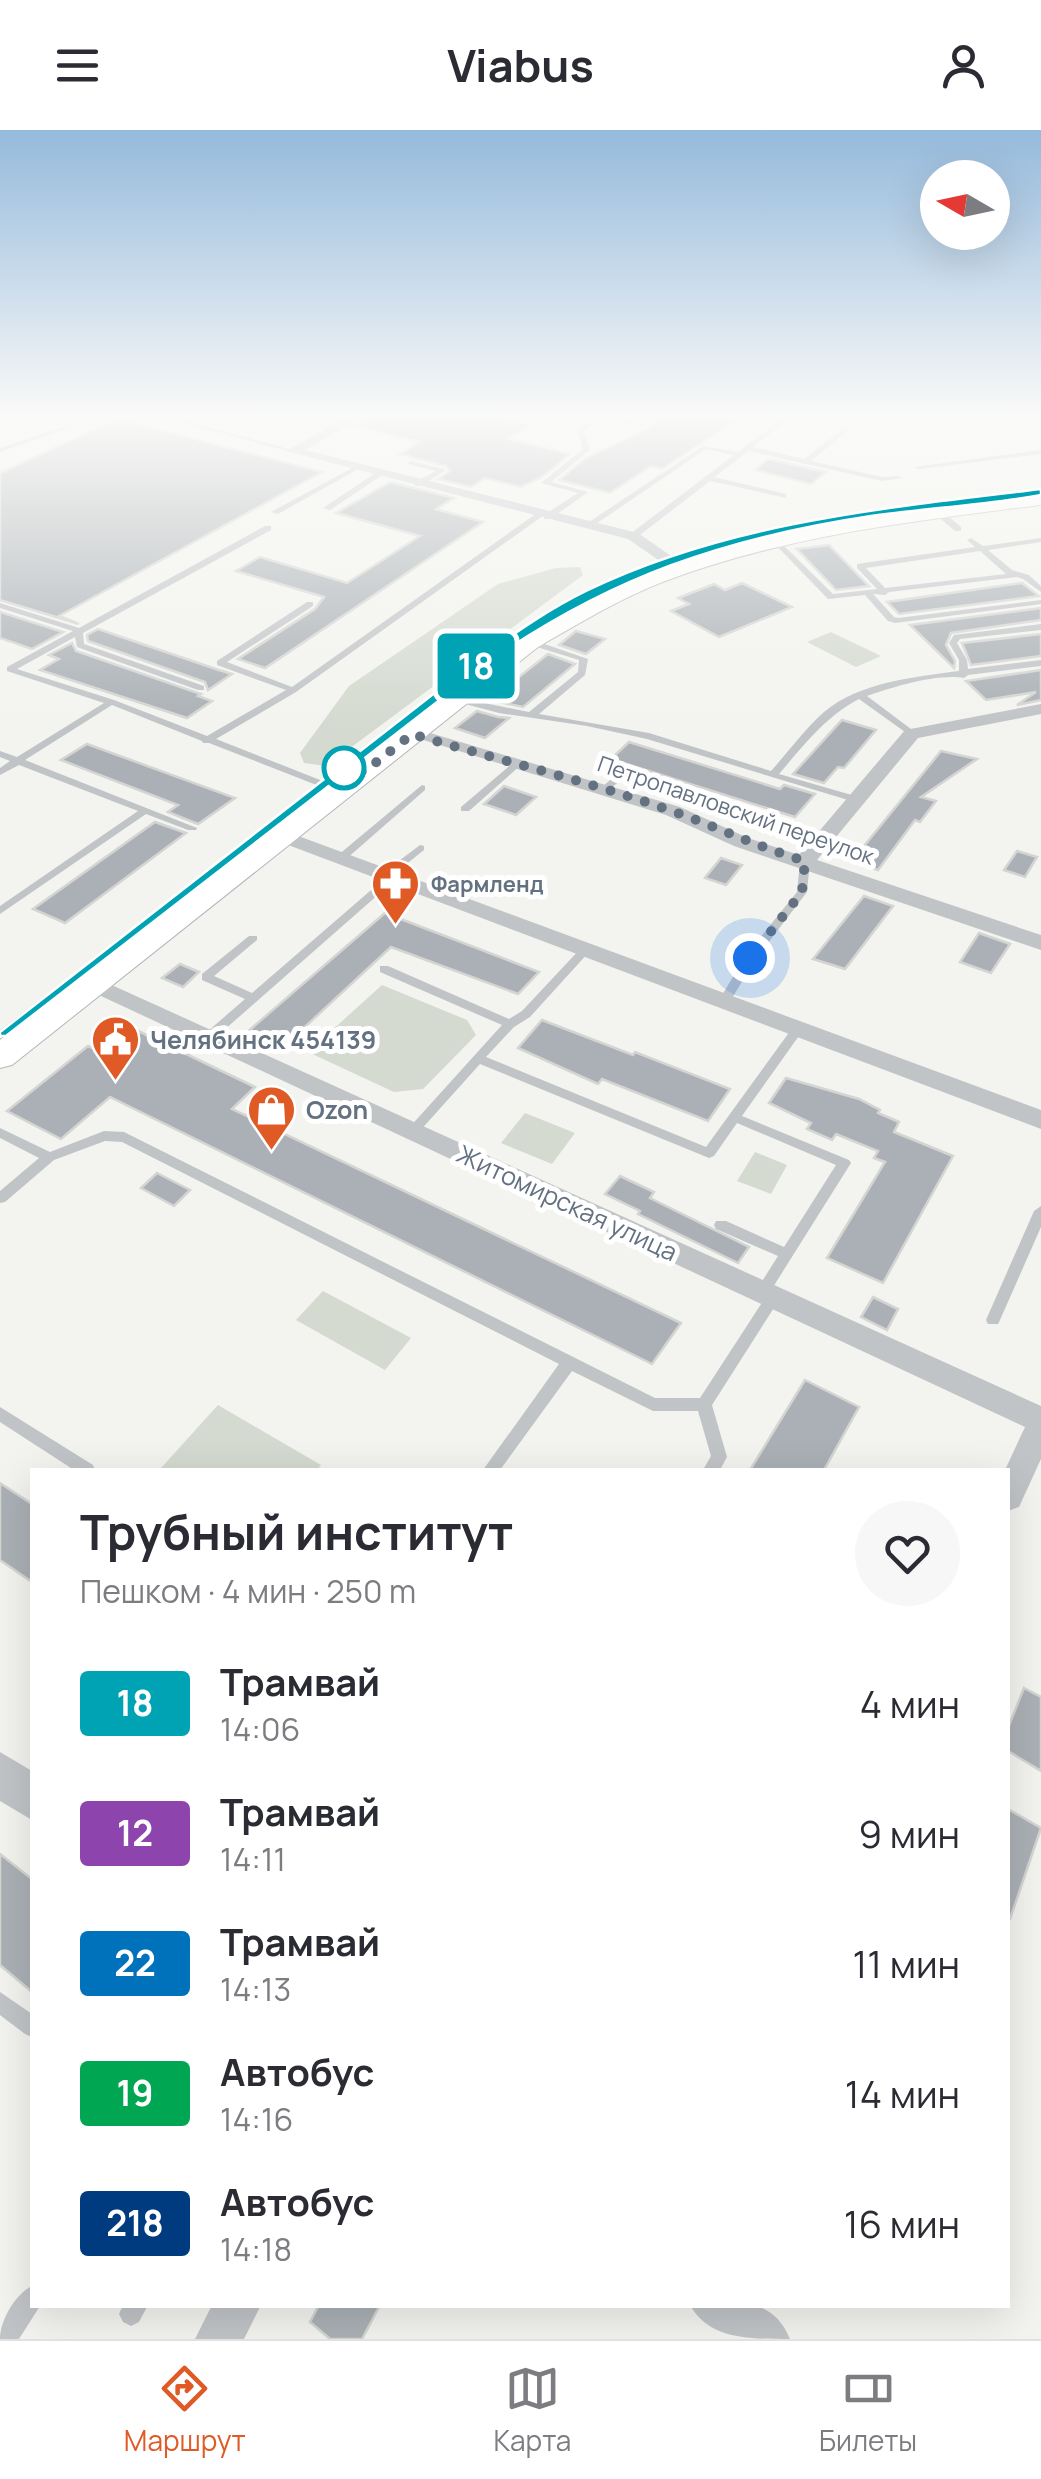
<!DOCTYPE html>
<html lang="ru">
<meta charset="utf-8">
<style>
:root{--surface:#fff;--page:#f7f7f7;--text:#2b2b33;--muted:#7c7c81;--line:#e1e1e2;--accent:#df5a24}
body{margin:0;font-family:Manrope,sans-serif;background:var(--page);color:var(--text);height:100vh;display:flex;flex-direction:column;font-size:38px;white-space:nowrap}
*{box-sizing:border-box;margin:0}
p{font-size:32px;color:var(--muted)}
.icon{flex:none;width:55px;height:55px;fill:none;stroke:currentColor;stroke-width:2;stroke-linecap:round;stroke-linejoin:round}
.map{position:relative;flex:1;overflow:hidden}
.drawer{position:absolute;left:30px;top:1338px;width:980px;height:840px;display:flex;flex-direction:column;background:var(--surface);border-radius:0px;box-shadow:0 10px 40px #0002}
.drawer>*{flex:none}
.badge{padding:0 20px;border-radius:8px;font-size:35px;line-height:65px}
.needle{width:65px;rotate:279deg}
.tools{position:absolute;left:920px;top:30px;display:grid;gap:20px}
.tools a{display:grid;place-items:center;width:90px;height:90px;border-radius:50%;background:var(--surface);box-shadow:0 10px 40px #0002;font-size:50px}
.you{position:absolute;width:50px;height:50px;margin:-25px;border:8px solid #fff;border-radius:50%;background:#1a73e8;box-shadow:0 0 0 15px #1a73e833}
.map>.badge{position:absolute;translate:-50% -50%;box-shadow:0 0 0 5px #fff}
.round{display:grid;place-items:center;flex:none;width:105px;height:105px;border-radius:52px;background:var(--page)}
.headline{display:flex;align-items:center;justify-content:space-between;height:170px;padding:0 50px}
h1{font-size:48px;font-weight:700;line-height:75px}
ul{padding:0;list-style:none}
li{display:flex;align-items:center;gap:30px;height:130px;padding:0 50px}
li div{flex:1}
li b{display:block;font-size:38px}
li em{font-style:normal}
li .badge{min-width:110px;font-weight:700;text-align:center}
header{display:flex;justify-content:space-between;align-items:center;height:130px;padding:0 50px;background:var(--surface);font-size:45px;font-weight:700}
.menu{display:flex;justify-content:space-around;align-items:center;height:140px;border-top:2px solid var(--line);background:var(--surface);font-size:28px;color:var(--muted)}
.menu a{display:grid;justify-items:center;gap:5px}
.menu .on{color:var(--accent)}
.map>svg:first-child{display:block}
.green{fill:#d4dad0}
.building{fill:#aab0b5;stroke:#d4d5d2;stroke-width:2.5}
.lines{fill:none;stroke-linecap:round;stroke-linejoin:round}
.secondary-casing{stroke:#b3b7bc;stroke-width:2}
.service{fill:#c1c4c7;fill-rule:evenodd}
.minor{fill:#c1c4c7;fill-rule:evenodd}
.tertiary{fill:#c1c4c7;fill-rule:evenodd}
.secondary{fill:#fff;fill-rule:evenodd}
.tram{stroke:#a1a6ac;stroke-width:2.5}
.line{fill:#00a3b4;stroke:#fff;stroke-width:2.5}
.walk{stroke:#637180;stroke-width:10;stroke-dasharray:0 18}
.stop-dot{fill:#fff;stroke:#00a3b4;stroke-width:5}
.labels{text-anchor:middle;stroke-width:10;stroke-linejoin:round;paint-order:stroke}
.far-street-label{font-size:22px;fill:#637180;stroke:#fff}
.far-poi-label{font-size:22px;font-weight:bold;fill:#637180;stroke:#fff;text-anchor:start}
.poi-label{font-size:25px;font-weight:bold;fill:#637180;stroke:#fff;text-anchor:start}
.street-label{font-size:25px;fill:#637180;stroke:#fff}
</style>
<header><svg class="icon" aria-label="menu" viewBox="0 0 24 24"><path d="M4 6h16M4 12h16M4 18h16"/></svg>Viabus<svg class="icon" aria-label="person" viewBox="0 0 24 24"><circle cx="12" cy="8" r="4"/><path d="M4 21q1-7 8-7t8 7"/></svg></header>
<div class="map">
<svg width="1041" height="2209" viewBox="0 0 1041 2209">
<rect width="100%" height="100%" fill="#f3f4ef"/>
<g class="green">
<polygon points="580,437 583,445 326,636 304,633 300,623 349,556 498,454 556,438"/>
<polygon points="831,502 881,526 856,537 807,512"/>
<polygon points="382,855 467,890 476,905 423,959 394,962 308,922"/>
<polygon points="525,983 575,1003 552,1034 501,1013"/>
<polygon points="755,1022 787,1035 771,1064 737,1051"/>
<polygon points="323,1161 411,1208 385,1240 296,1190"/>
<polygon points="218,1275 321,1335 317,1340 161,1338"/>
</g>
<g class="building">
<polygon points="367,287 499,287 531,295 507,309 570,324 542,347 521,357 485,348 471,357 438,349 450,341 446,336 400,324 420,312 355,296"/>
<polygon points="662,287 741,287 662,339 651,336 610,363 559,350 586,328 646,300"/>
<polygon points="117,289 322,342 59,486 79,494 0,470 0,343"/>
<polygon points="768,329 826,342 811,354 755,340"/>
<polygon points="390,352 454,368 436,379 483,392 265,538 238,529 315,479 324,467 236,441 260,427 347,453 420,406 336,383"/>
<polygon points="829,415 859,446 869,456 836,460 797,419"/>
<polygon points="742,453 792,477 719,507 671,481 689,474 678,468 714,454 725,460"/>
<polygon points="1022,453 1039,466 899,484 887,472"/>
<polygon points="1041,478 1041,490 951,503 946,515 955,531 954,538 910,495"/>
<polygon points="0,482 63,502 32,519 0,508"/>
<polygon points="98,499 219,540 232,544 208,560 205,552 88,511 87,505"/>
<polygon points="576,501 605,509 586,524 559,515"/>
<polygon points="1041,504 1041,526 971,535 962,513"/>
<polygon points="72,513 76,521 201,564 198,566 212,571 187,588 40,540 59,529 49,525"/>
<polygon points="548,524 575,534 523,577 490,570"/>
<polygon points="1041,540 1041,570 1017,575 1036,562 986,570 966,551"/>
<polygon points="477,581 498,587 509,588 485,608 455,598"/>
<polygon points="842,590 876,600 844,638 838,637 824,653 793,644"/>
<polygon points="629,612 780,659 784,655 815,664 795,687 611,629"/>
<polygon points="87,614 235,668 198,694 168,682 178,675 61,630"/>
<polygon points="941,621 977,629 921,667 936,671 920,692 915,690 878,740 852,731"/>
<polygon points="504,656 536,667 516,685 484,674"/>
<polygon points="155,692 186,703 65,793 33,779"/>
<polygon points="1017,721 1037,727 1025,747 1004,740"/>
<polygon points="721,728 742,735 726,755 705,748"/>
<polygon points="864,766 893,776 845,839 813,829"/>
<polygon points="385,783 539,842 518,864 391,817 280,920 245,904"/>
<polygon points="979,803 1010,814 991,843 960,832"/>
<polygon points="180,834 199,842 183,857 162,848"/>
<polygon points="542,890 633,925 635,922 730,959 708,991 602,949 598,954 518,918"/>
<polygon points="134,899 255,957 232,979 681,1193 652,1234 110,967 61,1009 7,981 88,916 104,923"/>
<polygon points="786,948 859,969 880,980 878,983 899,992 894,1002 953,1026 883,1153 827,1128 885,1032 874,1028 878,1021 836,1004 832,1010 807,999 811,993 769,973"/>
<polygon points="157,1043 190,1060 174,1076 141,1058"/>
<polygon points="620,1046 654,1062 650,1068 749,1117 738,1133 638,1084 640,1081 605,1064"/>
<polygon points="873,1167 898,1179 887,1200 861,1187"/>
<polygon points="805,1250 859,1277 824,1340 750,1340"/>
<polygon points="0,1353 32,1374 32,1452 0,1430"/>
<polygon points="1024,1558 1041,1567 1041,1641 1008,1621 1008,1598"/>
<polygon points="1008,1679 1041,1698 1010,1789 1008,1789"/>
<polygon points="0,1724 32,1749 32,1862 0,1835"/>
<polygon points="319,2175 380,2175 362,2209 330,2209 310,2192"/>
</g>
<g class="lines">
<defs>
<path id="secondary" d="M1041 363V375C912 391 782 406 660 453 617 470 578 494 538 517L12 935 0 938V910L522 507C562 484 601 461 644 444 771 395 907 379 1041 363Z"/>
</defs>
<use href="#secondary" class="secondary-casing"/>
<g class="service">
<polygon points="161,287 172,287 296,321 291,322"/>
<polygon points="597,287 613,287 647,295 644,297 603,289 584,301 590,320 551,352 588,362 550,389 544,389 544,385 578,363 541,353 583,319 577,300"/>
<polygon points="784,287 791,287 753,317 804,329 846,297 848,300 811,331 882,347 898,346 902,348 882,351 749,321 714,347 786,364 786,368 710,351 636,408 630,408 630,404 734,325 706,319 590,398 583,396 703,316 738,322"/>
<polygon points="1024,287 1041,290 1041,294 1025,288"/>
<polygon points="75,293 80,294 0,322 0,318"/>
<polygon points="1041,320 1041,324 919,339 915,337"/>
<polygon points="410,331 444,339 446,340 421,356 415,356 415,352 436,341 408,334"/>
<polygon points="354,337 360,338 278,384 271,382"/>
<polygon points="377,342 384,344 330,380 323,378"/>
<polygon points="935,380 941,380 961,397 961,401 955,401 935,384"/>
<polygon points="537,383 544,385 296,562 216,609 343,659 343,663 337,663 209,613 203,613 202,611 112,575 25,630 197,698 196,700 188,700 146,684 0,784 0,776 138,681 19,635 0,645 0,638 10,631 0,627 0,621 17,627 104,573 7,541 7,537 73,501 0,478 0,473 79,498 265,396 271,396 271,400 83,503 84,514 204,556 204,560 198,560 77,517 75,507 17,539 114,570 207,606 286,560 217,535 217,531 307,472 313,472 313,476 227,532 292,557"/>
<path d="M774 406 833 464 877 459 857 438V434L975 417 967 410 971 408 983 416 1041 408V412L988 420 1012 440 1029 445 1041 456V462L1023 449 1017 447 889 462 885 465 873 464 894 487 898 488 1041 470V474L895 493 888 491 865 465 828 469 771 410 770 408ZM980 421 1006 444 885 458 866 438Z"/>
<path d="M1041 494V500L960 509 957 513 967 530 968 539 1041 530V536L968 545 964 548C938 543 892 557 867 566L915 602 917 604 912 607 859 569C825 587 804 615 779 644L862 668 863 670 858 673 647 609 587 596 499 583 450 570 455 567 529 582 578 542 579 530 527 514 526 512 530 509 588 529 585 545 539 584 649 603 771 641C789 621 804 600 824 582 860 552 914 547 959 541V530L949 513 954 505Z"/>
<polygon points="514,632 522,634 469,681 461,681 461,677"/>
<polygon points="624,638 632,640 608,661 602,661 602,657"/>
<polygon points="422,655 425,656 425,660 345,730 337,730 337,726"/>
<polygon points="730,676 826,709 827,711 822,714 818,713 726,681 725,679"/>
<polygon points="420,715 424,716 424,720 394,744 397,747 396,749 215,908 207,908 205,905 207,902 245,869 202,850 202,844 249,806 257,806 257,810 214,846 252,863 385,748 382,745 383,743"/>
<polygon points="805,728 810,731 807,762 755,830 728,875 720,875 718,872 746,825 797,762 800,731"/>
<polygon points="585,816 591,820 589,822 530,887 514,897 486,927 706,1017 793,897 801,897 803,900 801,903 742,986 849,1030 851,1033 768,1165 777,1165 779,1169 777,1173 712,1275 727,1327 720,1340 703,1340 711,1326 698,1281 653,1281 572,1241 500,1340 483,1340 559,1234 122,1012 105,1011 54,1030 5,1072 0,1073 0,1061 39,1028 0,1008 0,998 50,1022 104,1001 124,1002 655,1268 700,1268 765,1168 756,1168 754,1164 778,1126 716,1099 714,1095 716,1091 726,1091 784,1117 836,1035 737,993 714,1026 709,1028 480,934 418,1003 413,1005 407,1000 502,895 380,842 380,836 388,836 509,889 522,881 581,818"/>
<polygon points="1041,1076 1041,1097 1000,1190 998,1194 988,1194 986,1190 1034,1081"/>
<polygon points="0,1277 93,1335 95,1340 74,1340 0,1292"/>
<polygon points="0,1862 32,1884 32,1907 25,1904 0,1885"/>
<path d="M32 2156V2175L40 2176 19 2209H0C0 2191 15 2164 32 2156Z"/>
<polygon points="123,2175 148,2175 139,2192 131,2196 123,2192 119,2184"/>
</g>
<g class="minor">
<polygon points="347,287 363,287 305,320 638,403 687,437 673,440 628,409 286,321"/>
<polygon points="1041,574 1041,584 918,608 817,730 1041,805 1041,820 734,716 666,685 404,604 413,598 420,600 680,677 748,708 799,725 905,600"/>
<polygon points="282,700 1041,980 1041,999 275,710 272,706 275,702"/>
<polygon points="94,847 1041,1276 1041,1329 1019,1377 1008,1381 1005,1340 1025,1297 86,859 82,854"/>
<polygon points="212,2175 261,2175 244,2209 195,2209"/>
</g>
<g class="tertiary">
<polygon points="0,1622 32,1641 32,1690 0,1671"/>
<path d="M690 2175C733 2175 770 2162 790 2209 747 2209 709 2209 690 2175Z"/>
</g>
<use href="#secondary" class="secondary"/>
<path class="tram" d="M0 902 503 516C544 491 585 465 631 447 761 393 903 379 1041 362"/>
</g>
<linearGradient id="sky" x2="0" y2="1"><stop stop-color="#95badc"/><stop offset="0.48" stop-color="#fafaf8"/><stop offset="1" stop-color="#fafaf8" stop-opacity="0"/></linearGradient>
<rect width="1041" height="596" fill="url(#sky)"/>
<path class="line" d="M1041 359V365C987 375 928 378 871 386 725 408 611 447 490 531L6 906H0V902L482 526C515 503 549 479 586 461 728 392 886 378 1041 359Z"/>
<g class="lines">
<path class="walk" d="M344 638 364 642 412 604C498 630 585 650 669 680 715 696 758 717 805 731L802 762 750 828"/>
</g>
<defs>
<symbol id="pharmacy-pin" viewBox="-11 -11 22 30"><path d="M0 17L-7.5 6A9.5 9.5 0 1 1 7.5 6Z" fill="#df5a24" stroke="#fff"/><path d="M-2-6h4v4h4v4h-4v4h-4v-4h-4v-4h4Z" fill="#fff"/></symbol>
<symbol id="civic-pin" viewBox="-11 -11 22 30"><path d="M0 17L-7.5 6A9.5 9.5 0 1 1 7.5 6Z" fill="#df5a24" stroke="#fff"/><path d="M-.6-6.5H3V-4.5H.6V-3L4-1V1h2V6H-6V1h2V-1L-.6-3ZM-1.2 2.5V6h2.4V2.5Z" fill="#fff"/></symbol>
<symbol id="shop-pin" viewBox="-11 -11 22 30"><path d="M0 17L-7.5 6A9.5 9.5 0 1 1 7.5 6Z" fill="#df5a24" stroke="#fff"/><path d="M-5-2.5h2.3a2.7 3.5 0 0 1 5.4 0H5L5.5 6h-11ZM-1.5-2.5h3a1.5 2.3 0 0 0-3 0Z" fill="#fff"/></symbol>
</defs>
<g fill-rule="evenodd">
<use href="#pharmacy-pin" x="368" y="726" width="55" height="75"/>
<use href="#civic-pin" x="88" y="882" width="55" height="75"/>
<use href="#shop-pin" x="244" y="952" width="55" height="75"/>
</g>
<circle class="stop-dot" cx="344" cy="638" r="20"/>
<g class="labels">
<g class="far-street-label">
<text transform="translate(736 680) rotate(19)" y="8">Петропавловский переулок</text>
</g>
<g class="far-poi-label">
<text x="431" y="762">Фармленд</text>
</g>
<g class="poi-label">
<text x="150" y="919">Челябинск 454139</text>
<text x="306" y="989">Ozon</text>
</g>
<g class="street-label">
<text transform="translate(567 1073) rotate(25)" y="9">Житомирская улица</text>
</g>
</g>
</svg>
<div class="tools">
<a><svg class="needle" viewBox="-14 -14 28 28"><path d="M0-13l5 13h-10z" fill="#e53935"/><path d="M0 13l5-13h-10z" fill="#7c7c81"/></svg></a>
</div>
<div class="you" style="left:750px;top:828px"></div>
<b class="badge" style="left:476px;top:536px;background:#00a3b4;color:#fff">18</b>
<section class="drawer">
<div class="headline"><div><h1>Трубный институт</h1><p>Пешком · 4 мин · 250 m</p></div><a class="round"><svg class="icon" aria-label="heart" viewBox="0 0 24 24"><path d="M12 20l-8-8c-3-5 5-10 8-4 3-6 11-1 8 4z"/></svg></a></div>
<ul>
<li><span class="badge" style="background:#00a3b4;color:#fff">18</span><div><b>Трамвай</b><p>14:06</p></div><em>4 мин</em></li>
<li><span class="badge" style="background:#8e44ad;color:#fff">12</span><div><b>Трамвай</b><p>14:11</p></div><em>9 мин</em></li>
<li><span class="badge" style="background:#0072bc;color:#fff">22</span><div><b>Трамвай</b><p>14:13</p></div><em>11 мин</em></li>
<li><span class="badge" style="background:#00a651;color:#fff">19</span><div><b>Автобус</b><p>14:16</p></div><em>14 мин</em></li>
<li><span class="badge" style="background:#003b80;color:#fff">218</span><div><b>Автобус</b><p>14:18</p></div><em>16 мин</em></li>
</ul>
</section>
</div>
<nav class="menu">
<a class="on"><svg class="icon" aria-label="directions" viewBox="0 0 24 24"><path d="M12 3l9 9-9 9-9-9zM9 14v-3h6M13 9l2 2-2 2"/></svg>Маршрут</a>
<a><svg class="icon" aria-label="map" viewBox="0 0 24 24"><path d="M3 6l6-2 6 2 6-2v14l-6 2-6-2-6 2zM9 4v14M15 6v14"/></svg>Карта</a>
<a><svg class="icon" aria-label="tickets" viewBox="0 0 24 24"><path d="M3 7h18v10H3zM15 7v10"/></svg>Билеты</a>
</nav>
